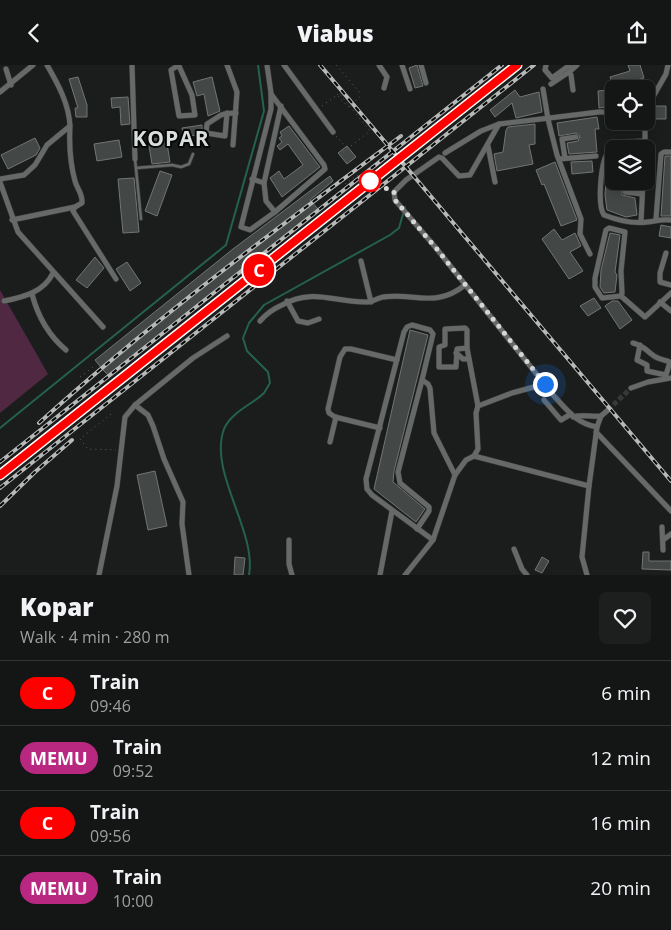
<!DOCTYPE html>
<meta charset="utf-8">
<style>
:root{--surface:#141615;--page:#1d1f1e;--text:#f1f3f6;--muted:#9d9fa0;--line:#333534}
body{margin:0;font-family:"Open Sans",sans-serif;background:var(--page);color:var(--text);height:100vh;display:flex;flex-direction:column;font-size:19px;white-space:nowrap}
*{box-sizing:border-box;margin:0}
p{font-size:16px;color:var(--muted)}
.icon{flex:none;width:28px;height:28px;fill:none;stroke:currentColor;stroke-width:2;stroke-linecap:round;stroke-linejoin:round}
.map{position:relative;height:510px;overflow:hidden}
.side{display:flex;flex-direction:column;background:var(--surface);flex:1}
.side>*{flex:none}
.badge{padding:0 10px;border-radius:16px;font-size:18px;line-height:32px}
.buttons{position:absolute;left:605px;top:15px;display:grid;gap:10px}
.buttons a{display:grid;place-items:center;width:50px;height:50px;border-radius:8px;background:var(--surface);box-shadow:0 2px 12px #0003,0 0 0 1px var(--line);font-size:25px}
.you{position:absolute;width:25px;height:25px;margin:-12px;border:4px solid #fff;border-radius:50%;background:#1a73e8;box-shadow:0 0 0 8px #1a73e833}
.map>.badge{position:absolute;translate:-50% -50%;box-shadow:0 0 0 2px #fff}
.round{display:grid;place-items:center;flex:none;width:52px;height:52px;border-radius:8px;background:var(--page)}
.head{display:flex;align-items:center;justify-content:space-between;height:85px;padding:0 20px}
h1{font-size:24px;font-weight:800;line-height:38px}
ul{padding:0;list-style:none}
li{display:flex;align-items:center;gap:15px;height:65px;padding:0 20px;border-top:1px solid var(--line)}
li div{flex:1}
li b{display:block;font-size:19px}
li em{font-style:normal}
li .badge{min-width:55px;font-weight:700;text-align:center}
header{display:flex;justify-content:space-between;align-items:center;height:65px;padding:0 20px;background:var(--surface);font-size:22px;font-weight:800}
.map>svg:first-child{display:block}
.green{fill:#502842}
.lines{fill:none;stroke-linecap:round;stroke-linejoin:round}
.stream{stroke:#25614f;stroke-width:2}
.building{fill:#434745;stroke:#727574}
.minor-tunnel{stroke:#363938;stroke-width:5;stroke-dasharray:5 2.5;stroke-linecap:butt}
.service-casing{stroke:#373939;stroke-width:4}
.minor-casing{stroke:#373939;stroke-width:6}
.path{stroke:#606262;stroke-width:1;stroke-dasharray:1 4;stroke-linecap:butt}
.service{stroke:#666968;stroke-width:2.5}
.minor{stroke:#666968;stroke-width:5}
.rail-casing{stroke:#b6b9b8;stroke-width:4}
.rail{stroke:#060707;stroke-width:2;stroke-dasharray:5.5;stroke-linecap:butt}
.path-bridge{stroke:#606262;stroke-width:1;stroke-dasharray:1 4;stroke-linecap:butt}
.line-casing{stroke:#fff;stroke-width:11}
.line{stroke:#f00;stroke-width:8}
.walk{stroke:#d5d7d7;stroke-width:5;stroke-dasharray:0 9}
.stop-dot{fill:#fff;stroke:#f00;stroke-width:2.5}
.labels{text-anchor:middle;stroke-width:4;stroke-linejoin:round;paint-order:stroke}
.district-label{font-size:21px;font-weight:bold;letter-spacing:1px;fill:#dadedc;stroke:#060707}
</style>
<header><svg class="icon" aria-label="back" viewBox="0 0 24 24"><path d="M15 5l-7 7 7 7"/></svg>Viabus<svg class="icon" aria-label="share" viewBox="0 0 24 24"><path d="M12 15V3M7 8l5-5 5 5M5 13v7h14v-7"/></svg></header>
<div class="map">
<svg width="671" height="510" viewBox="0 0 671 510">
<rect width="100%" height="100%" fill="#1a1d1c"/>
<polygon class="green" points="0,225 48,309 0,348"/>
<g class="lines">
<g class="stream">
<polyline points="0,363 226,180 264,46 258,0"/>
<path d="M249 510C257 466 208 407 224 364 231 347 253 339 264 328 266 325 268 321 270 318L268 307 247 286 243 273 249 258 264 240 390 170 399 163 405 142"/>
</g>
</g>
<g class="building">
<polygon points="417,0 423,21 415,23 409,3"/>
<polygon points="628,0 640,0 644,13 630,17 630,24 614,24 610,12 630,6"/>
<polygon points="78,12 87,40 87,52 76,52 75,43 78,43 69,14"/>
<polygon points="212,12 220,46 208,51 204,29 197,31 193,17"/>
<polygon points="612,22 614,41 599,43 598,26 607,25 607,23"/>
<polygon points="515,25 520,32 539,27 542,47 516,53 512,38 495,52 490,45"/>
<polygon points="128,32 130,59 121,60 120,42 112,43 111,33"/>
<polygon points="653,41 666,41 666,54 651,54 650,45"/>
<polygon points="597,52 599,64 595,64 597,87 569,89 567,78 578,76 580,71 576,68 559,71 557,58"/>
<polygon points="535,59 535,79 529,80 533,99 497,106 494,89 503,87 506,65 508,62"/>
<polygon points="202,60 202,69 184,72 182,63"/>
<polygon points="289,61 320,102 282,132 270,113 279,106 284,114 303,100 288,79 280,85 277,81 282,77 279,73 282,71 280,67"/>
<polygon points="166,72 170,97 152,99 148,75"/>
<polygon points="35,73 40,83 36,90 8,104 1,90"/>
<polygon points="119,75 122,92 97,96 94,79"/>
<polygon points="347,81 356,92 347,99 338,88"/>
<polygon points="665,91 671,91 671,151 661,151"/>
<polygon points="592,96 593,107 572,109 571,97"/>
<polygon points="555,97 577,155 561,161 544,119 542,120 536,105"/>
<polygon points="607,102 613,103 614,116 622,116 622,130 635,133 637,150 626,152 607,145 605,130"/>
<polygon points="160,106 172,110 157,151 145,146"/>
<polygon points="330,111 333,116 310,135 318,144 108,310 103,305 95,295 233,184"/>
<polygon points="134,113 139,167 123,168 118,114"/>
<polygon points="661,160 671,162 671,173 659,171"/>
<polygon points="554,164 562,175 575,168 581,181 570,187 583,206 569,214 542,174"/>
<polygon points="610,168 620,170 615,207 617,210 615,227 604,228 600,222 601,205"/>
<polygon points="95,192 104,203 87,223 76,215"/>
<polygon points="127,197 141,218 130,226 116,204"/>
<polygon points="594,233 601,243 588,251 580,241"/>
<polygon points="612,236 618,236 632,255 620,264 605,241"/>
<polygon points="410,265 428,270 394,406 393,417 425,444 416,457 374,424"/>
<polygon points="155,406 167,461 148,465 137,410"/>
<polygon points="643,487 649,487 649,496 671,496 671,505 642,504"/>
<polygon points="235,492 245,493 243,510 234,510"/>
<polygon points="542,492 549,496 542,508 535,505"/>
</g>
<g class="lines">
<polyline class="minor-tunnel" points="608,345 631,323"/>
<defs>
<g id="service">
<polyline points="135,94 141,154"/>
<polyline points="136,103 172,100 181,102 189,99 193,89"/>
</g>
<g id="minor">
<polyline points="132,0 135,94"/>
<polyline points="227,0 237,27 233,80"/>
<polyline points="267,0 271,28 271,44 241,162 250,165 275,147"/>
<polyline points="284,0 333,67"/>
<polyline points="379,0 387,12 384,23"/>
<polyline points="402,0 410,24"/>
<polyline points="421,0 426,18"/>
<polyline points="546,0 545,5 552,13 570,0"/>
<polyline points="179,1 192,30 195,50 179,51 171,5 179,0"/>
<polyline points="6,4 11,20"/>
<polyline points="569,7 577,0"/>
<polyline points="551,19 569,7 571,10 573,25"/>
<polyline points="543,24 548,54 557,90 581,154 580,169 590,189"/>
<polyline points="0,27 33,0"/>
<polyline points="646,44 666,9 668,0"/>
<path d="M227 48 225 71 206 68 207 59 221 50C226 48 231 48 236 48"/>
<polyline points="645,56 645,84"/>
<path d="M499 59 470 110 459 111 442 93 439 92 406 115 394 127 395 135 436 183 554 331C567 345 577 359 597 362"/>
<path d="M70 61C69 80 70 98 75 116 77 124 83 129 82 138L75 142 73 146 116 214"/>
<polyline points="622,77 645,76"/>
<polyline points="488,81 495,117"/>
<path d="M614 86 607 89C601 99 597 140 604 150 617 155 633 159 647 157 656 156 662 154 671 155"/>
<polyline points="445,88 481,66 499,59 599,47 614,47"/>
<polyline points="565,93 562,74 576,72"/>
<polyline points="559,94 596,91"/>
<path d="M0 114 24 110 35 100 47 80 70 61C69 39 58 19 47 0"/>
<polyline points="252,114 264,118 266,136 275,147 325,104 324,100 271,29"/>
<polyline points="626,116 625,127 642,129"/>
<polyline points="0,117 18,167 103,262"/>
<polyline points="264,118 281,41"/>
<polyline points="656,154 661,89 664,87 671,87"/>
<polyline points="12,155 75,142"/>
<polyline points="641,157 643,116"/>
<polygon points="609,163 625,167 621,206 622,228 621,231 602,233 595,222 595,213 606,165"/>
<polyline points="666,188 660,208 660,217 671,220"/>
<polyline points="361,196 371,237"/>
<path d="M32 229C38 252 48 270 66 285"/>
<polyline points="621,231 645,252 671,228"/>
<path d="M4 236C24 232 44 227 53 208"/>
<polyline points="287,236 298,256 308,258 319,254"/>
<polyline points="660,237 671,246"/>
<path d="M260 256C267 248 273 244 282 240 312 223 333 237 365 237 371 238 377 233 383 232 414 227 435 244 465 220"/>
<polygon points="465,263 467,265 467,283 457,284 456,302 439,302 439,282 445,280 445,264"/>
<path d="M633 278C646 282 644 284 654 291 658 294 665 295 670 297L666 310 647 306V300L637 295 640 280"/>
<polyline points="467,283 478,341"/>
<polyline points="456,288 463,294 469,294"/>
<polyline points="631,323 648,317 671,313"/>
<polyline points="544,335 561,355 571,349"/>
<polyline points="135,340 193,293 227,271"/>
<path d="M573 352C582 349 592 352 601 351"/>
<polyline points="380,363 335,352 329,348 328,344 340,292 345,284 351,284 397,295"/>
<polyline points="596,367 671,446"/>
<polyline points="330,377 336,352"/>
<polyline points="474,391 589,421"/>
<polyline points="662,462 663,485"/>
<polyline points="417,464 429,446 429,442 400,418 398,407 422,315"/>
<polyline points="289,475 289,499 292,510"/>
<polyline points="433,475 372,430 367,424 366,414 404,267 407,262 412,260 430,265 433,269 422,315 428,319 430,323 434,368 455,410"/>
<polyline points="663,475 671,469"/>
<polyline points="514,484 522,504 527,510"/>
<polyline points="99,510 117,421 125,352 135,340 148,350 153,361 164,394 183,437 182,459 189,510"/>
<polyline points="380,510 392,446"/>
<polyline points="405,510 433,475 455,410 466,395 474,391 478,384 476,348 478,341 512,328 545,319"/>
<polyline points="587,510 582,492 589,421 597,362 601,351 608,345"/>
</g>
</defs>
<use href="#service" class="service-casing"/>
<use href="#minor" class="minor-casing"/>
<g class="path">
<polyline points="336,0 362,30"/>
<polyline points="337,30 339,28 370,66 341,89 348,98"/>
<polyline points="338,31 348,42"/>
<polyline points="322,41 337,30"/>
<polyline points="336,71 347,83"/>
<polyline points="345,119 358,110"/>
<polyline points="80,312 96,300"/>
<polyline points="111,349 80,374 88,384 116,385"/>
</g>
<use href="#service" class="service"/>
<use href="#minor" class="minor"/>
<defs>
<g id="rail">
<polyline points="320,0 671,416"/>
<path d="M39 358C153 255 278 163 401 71"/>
<polyline points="0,397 502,0"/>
<polyline points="0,410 517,0"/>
<polyline points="0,423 534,0"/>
<polyline points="0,441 35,407 72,375"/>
</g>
</defs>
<use href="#rail" class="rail-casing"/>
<use href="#rail" class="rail"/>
<polyline class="path-bridge" points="348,42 362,30"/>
</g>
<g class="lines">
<defs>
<polyline id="line" points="0,410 517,0"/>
</defs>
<use href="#line" class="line-casing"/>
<use href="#line" class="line"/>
<polyline class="walk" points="370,116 394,127 395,135 436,183 545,319"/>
</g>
<circle class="stop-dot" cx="370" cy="116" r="10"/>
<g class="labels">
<g class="district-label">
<text x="171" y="81">KOPAR</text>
</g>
</g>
</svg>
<div class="buttons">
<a><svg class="icon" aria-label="locate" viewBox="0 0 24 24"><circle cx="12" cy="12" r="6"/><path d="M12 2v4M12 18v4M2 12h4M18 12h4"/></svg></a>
<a><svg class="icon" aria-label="layers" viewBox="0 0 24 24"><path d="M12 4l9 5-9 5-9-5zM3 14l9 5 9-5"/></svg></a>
</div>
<div class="you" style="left:545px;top:319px"></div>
<b class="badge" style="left:259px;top:205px;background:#f00;color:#fff">C</b>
</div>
<section class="side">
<div class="head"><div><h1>Kopar</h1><p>Walk · 4 min · 280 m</p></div><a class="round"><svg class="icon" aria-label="heart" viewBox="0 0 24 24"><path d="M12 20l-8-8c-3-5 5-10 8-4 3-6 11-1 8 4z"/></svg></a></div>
<ul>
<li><span class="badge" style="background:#f00;color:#fff">C</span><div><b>Train</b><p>09:46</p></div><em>6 min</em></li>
<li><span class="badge" style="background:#b82880;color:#fff">MEMU</span><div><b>Train</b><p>09:52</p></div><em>12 min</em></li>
<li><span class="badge" style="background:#f00;color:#fff">C</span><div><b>Train</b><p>09:56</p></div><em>16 min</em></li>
<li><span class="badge" style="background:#b82880;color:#fff">MEMU</span><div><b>Train</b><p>10:00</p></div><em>20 min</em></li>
</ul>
</section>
